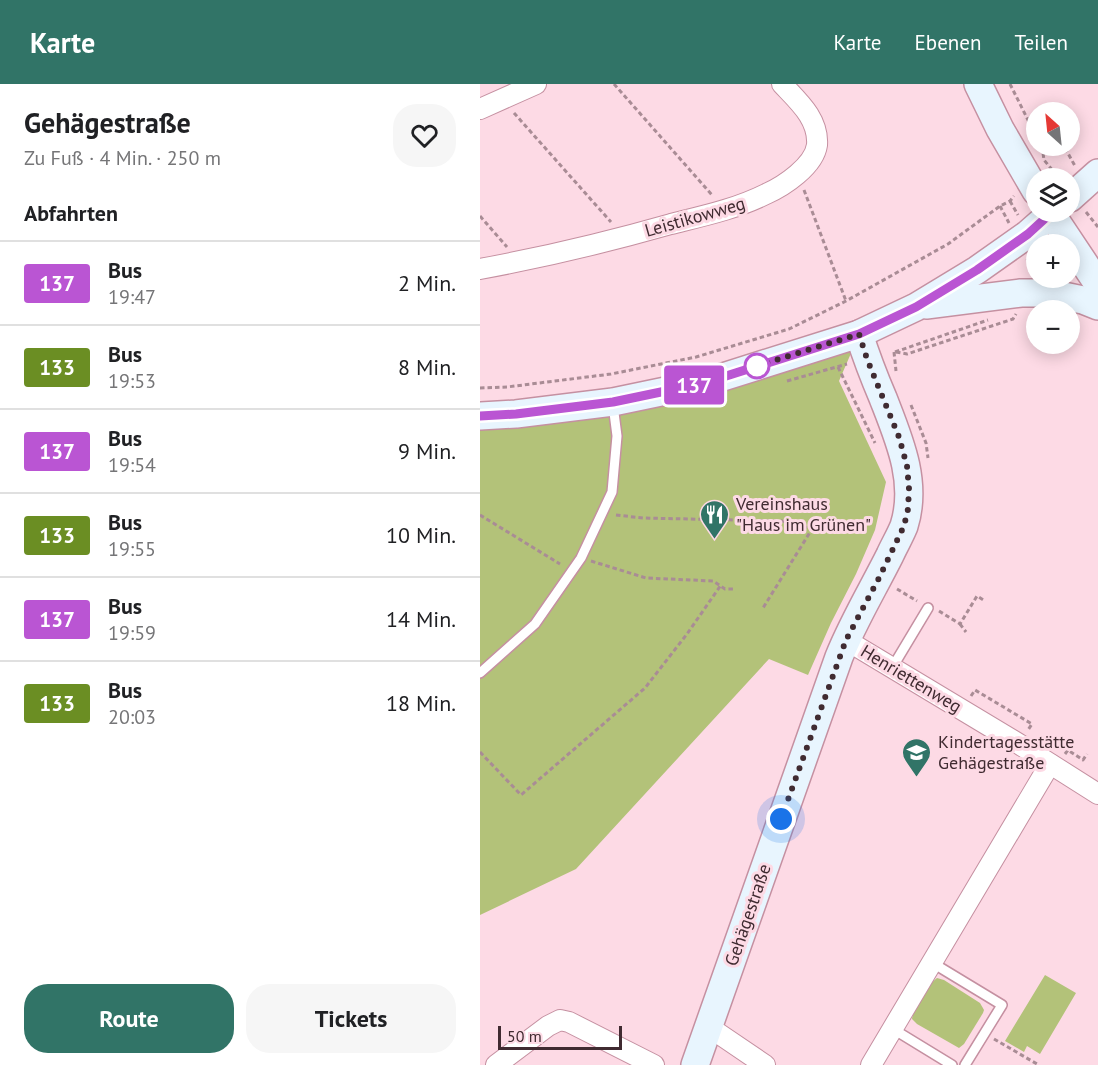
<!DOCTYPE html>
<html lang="de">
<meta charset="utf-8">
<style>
:root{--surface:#fff;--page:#f6f6f6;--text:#202124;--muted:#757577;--line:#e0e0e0;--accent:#317467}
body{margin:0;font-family:"PT Sans",sans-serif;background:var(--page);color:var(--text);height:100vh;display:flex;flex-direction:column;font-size:22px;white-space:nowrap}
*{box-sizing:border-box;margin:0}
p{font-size:20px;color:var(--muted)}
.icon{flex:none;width:33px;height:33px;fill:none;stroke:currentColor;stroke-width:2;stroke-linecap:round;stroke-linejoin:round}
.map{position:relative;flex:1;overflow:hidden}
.side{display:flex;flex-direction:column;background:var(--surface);width:480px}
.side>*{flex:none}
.badge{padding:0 12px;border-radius:4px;font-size:21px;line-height:39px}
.needle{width:39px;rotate:333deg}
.controls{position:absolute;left:546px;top:18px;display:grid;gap:12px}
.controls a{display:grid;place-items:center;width:54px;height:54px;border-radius:50%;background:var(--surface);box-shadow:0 3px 15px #0003;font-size:30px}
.scale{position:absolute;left:18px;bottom:15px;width:124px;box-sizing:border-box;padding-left:6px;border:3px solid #402b31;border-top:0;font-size:16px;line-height:21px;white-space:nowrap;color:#402b31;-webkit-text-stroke:4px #fddae5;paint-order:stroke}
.you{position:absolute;width:30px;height:30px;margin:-15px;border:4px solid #fff;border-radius:50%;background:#1a73e8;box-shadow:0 0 0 9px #1a73e833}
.map>.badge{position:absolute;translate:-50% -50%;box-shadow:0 0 0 3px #fff}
h2{padding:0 24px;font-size:22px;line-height:54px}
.round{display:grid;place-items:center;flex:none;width:63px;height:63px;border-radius:24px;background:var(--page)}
.overview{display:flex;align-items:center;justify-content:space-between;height:102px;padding:0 24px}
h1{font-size:28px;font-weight:700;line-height:45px}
.action{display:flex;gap:12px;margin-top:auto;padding:12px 24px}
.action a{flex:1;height:69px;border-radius:24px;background:var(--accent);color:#fff;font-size:24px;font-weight:700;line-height:69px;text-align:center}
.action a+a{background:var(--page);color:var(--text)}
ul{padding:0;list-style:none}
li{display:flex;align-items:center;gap:18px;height:84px;padding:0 24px;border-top:2px solid var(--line)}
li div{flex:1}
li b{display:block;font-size:22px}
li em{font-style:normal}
li .badge{min-width:66px;font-weight:700;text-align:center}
header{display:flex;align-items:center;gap:36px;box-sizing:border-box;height:84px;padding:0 30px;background:var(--accent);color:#fff}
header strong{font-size:28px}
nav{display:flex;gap:33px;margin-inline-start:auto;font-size:21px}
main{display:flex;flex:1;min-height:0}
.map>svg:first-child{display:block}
.green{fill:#b3c279}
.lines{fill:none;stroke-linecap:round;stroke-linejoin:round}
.lane-casing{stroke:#c590a1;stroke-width:12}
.street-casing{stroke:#c590a1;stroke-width:22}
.secondary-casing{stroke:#c590a1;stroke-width:30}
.path{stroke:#a98c95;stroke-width:3;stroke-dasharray:4.5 3;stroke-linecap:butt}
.lane{stroke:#fff;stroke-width:9}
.street{stroke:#fff;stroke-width:20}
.secondary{stroke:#e8f5fe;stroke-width:27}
.line-casing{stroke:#fff;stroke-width:14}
.line{stroke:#ba55d3;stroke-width:9}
.walk{stroke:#402b31;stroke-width:6;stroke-dasharray:0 10.8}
.stop-dot{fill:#fff;stroke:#ba55d3;stroke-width:3}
.labels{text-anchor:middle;stroke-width:6;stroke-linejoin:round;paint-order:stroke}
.street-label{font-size:18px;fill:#402b31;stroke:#fddae5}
.poi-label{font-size:18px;fill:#402b31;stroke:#fddae5;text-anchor:start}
</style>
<header>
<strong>Karte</strong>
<nav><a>Karte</a><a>Ebenen</a><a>Teilen</a></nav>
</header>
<main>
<section class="side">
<div class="overview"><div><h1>Gehägestraße</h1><p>Zu Fuß · 4 Min. · 250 m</p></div><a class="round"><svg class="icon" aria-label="heart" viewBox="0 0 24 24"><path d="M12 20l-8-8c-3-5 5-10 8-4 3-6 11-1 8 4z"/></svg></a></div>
<h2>Abfahrten</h2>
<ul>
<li><span class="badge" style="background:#ba55d3;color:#fff">137</span><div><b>Bus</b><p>19:47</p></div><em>2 Min.</em></li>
<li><span class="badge" style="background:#6b8e23;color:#fff">133</span><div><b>Bus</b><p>19:53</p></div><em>8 Min.</em></li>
<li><span class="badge" style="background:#ba55d3;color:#fff">137</span><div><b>Bus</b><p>19:54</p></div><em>9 Min.</em></li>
<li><span class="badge" style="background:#6b8e23;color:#fff">133</span><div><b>Bus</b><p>19:55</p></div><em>10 Min.</em></li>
<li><span class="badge" style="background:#ba55d3;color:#fff">137</span><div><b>Bus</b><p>19:59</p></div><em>14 Min.</em></li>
<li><span class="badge" style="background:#6b8e23;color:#fff">133</span><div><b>Bus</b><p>20:03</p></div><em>18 Min.</em></li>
</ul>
<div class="action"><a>Route</a><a>Tickets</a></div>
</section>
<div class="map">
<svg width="618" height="981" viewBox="0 0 618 981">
<rect width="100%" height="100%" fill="#fddae5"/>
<g class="green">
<polygon points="378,253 359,297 406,398 395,446 376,490 351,539 328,591 289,575 96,785 0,831 0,332 36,330"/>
<polygon points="565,891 596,909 560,970 547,962 544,968 525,957"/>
<path d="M457 894 464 896 500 919 504 926 503 929 484 960 479 964 437 940 432 935C433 925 449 899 457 894Z"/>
</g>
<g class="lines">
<defs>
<g id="lane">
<polyline points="412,584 448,524"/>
<polyline points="0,589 55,540 101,474 132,408 137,352 133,321"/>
<polyline points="451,878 522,921 485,981"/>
<polyline points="413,945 472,981"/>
</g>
<g id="street">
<polyline points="0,25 56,0"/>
<path d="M0 185C64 173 128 158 191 140 223 132 256 125 286 110 304 102 334 82 337 61 339 35 318 17 302 0"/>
<polyline points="366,556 539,660 618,710"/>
<polyline points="229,943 285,981"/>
<polyline points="16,981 68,942 80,936 89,938 174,981"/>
<polyline points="391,981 570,680"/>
</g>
<g id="secondary">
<polyline points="498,0 520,45 556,107"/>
<polyline points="590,114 618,89"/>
<polyline points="570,128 618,200"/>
<polyline points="446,221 541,209 569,209 603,216 618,222"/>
<polyline points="0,332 36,330 133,318 224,299 379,250 436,223 497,186 548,150 573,128"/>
<path d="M215 981 359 573C373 538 393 505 410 471 414 462 420 452 424 442 438 398 419 355 403 314 394 293 386 272 379 250"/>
</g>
</defs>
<use href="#lane" class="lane-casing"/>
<use href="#street" class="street-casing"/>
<use href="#secondary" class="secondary-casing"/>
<g class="path">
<polyline points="134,0 232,111"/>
<polyline points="530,0 556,52"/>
<polyline points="34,29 131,138"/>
<polyline points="562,62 564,76 579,94"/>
<polyline points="585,64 595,82"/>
<polyline points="324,106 366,217"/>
<polyline points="530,117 538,131"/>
<polyline points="520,122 529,139"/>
<polyline points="606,128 618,143"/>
<polyline points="0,132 27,163"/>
<polyline points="547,175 553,188"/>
<polyline points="414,268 416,287"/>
<polyline points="415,268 508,236"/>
<polyline points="416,268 427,270 533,235 536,230"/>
<polyline points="358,283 395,359"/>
<polyline points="307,297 367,280"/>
<polyline points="0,304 27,303 131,290 216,273 309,245 366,217 468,160 520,122 530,117 534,112"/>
<polyline points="431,321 446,359 448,374"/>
<polyline points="0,431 80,480"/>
<polyline points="136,431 163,434 302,437 332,445 283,524"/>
<polyline points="111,477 166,494 233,497 245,505 255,505"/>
<polyline points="417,505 437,517"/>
<polyline points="459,527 480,540 497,512 505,517"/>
<polyline points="480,540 486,548"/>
<polyline points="491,612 495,606 552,640 548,646"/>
<polyline points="0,668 41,711 165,604 207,550 241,501"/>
<polyline points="585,670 588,666 603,676 607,670"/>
<polyline points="514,955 557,980"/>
</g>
<use href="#lane" class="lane"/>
<use href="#street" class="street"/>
<use href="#secondary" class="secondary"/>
</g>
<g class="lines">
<defs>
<polyline id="line" points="0,332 36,330 133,318 224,299 379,250 436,223 497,186 548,150 571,129 570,128"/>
</defs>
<use href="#line" class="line-casing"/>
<use href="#line" class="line"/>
<polyline class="walk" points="277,282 379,250 387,275 419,353 427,382 429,405 428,425 424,442 399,494 366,556 301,735"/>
</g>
<defs>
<symbol id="restaurant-pin" viewBox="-11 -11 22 30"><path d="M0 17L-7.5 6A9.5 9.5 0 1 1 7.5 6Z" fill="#317467" stroke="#fddae5"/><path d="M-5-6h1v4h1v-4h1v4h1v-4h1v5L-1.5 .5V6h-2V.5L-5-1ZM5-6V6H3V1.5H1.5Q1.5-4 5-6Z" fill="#fff"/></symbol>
<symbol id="school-pin" viewBox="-11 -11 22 30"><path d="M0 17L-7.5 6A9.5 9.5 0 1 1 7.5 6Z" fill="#317467" stroke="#fddae5"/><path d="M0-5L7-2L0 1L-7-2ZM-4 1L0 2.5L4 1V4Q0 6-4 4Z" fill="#fff"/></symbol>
</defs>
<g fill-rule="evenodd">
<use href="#restaurant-pin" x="218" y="414" width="33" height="45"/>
<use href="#school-pin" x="420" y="652" width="33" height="45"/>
</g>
<circle class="stop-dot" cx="277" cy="282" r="12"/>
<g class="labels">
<g class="street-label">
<text transform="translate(215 133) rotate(-16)" y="6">Leistikowweg</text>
<text transform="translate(431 595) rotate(31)" y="6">Henriettenweg</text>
<text transform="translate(268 831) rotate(-71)" y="6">Gehägestraße</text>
</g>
<g class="poi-label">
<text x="256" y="426">Vereinshaus<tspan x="256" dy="21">"Haus im Grünen"</tspan></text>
<text x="458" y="664">Kindertagesstätte<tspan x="458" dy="21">Gehägestraße</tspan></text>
</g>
</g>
</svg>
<div class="controls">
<a><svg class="needle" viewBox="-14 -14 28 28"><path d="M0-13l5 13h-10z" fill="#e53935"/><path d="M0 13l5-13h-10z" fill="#757577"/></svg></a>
<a><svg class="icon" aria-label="layers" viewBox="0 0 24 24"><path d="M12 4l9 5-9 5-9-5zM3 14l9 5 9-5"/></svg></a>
<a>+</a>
<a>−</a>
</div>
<div class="scale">50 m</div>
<div class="you" style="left:301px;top:735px"></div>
<b class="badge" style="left:214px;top:301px;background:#ba55d3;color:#fff">137</b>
</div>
</main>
